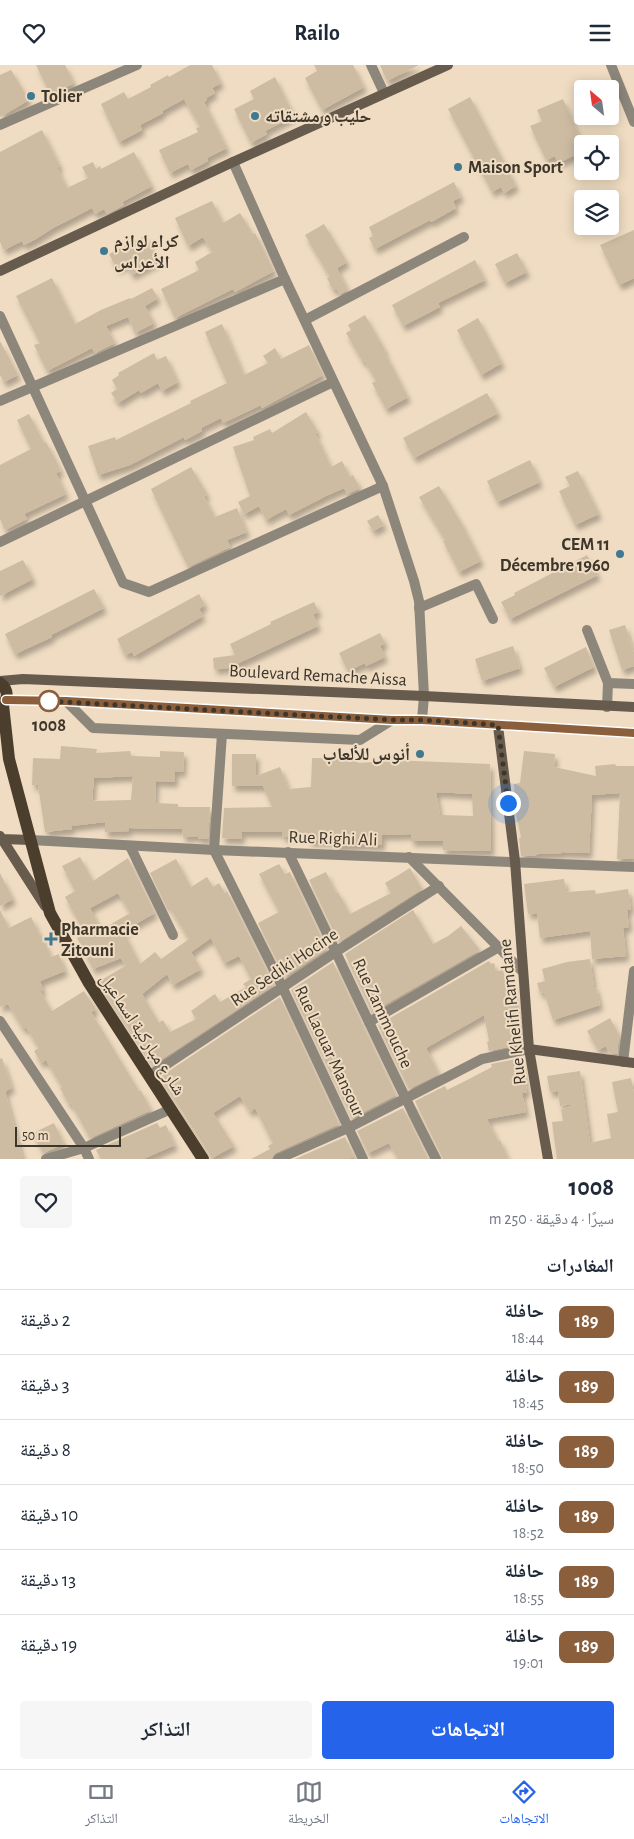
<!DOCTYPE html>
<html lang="ar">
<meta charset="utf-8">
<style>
:root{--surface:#fff;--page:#f6f6f7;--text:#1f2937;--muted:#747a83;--line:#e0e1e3;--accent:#2563eb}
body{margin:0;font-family:"Alegreya Sans","Noto Naskh Arabic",sans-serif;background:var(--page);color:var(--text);direction:rtl;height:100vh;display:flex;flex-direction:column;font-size:19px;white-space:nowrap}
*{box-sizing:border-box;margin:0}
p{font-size:16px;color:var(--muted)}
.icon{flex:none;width:28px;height:28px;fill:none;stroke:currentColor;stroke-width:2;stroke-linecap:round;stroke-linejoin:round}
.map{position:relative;height:1094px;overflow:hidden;direction:ltr}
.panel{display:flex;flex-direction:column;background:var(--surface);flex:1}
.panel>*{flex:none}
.badge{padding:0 10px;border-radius:8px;font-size:18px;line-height:32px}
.needle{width:32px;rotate:331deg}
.controls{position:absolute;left:574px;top:15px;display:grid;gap:10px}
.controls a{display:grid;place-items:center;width:45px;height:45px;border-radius:5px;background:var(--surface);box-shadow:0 2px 12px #0003;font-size:25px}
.scale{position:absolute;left:15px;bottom:12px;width:106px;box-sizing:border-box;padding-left:5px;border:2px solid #3d362b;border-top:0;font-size:14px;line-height:18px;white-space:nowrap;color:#3d362b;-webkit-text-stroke:4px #efdcc2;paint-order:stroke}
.you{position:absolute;width:25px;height:25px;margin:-12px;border:4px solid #fff;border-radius:50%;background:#1a73e8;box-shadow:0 0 0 8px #1a73e833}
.map>.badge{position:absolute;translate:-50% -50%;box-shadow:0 0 0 2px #fff}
h2{padding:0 20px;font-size:19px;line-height:45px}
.round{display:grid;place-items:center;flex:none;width:52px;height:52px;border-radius:5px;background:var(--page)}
.overview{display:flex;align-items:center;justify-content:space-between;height:85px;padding:0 20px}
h1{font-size:24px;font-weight:700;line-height:38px}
.cta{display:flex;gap:10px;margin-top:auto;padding:10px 20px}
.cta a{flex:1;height:58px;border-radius:5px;background:var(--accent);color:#fff;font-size:20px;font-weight:700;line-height:58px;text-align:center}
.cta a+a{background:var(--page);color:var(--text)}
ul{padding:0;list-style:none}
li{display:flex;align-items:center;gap:15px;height:65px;padding:0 20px;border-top:1px solid var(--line)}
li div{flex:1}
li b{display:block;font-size:19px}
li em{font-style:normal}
li .badge{min-width:55px;font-weight:700;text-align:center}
header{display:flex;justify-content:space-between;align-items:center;height:65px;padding:0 20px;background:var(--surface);font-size:22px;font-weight:700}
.dock{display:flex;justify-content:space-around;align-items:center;height:70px;border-top:1px solid var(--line);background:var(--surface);font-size:14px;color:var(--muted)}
.dock a{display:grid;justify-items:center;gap:2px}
.dock .current{color:var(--accent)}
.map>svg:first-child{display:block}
.building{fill:#cdbca2;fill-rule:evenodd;filter:url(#shadow)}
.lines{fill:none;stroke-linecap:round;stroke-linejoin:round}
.street{stroke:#8d867b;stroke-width:10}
.secondary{stroke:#665b4c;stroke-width:10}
.primary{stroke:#4b3e2c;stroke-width:12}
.line-casing{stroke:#fff;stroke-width:11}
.line{stroke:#8b5e3c;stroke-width:8}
.walk{stroke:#3d362b;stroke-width:5;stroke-dasharray:0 9}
.poi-dot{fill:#3f7a92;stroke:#efdcc2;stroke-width:2}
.stop-dot{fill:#fff;stroke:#8b5e3c;stroke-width:2.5}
.labels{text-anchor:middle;stroke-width:4;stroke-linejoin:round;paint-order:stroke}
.poi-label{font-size:18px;font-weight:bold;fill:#3d362b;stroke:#efdcc2;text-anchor:start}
.street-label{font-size:18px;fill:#3d362b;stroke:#efdcc2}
.stop-label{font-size:18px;font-weight:bold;fill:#3d362b;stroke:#efdcc2}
</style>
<header><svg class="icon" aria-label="menu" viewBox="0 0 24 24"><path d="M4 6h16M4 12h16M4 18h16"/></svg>Railo<svg class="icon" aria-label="heart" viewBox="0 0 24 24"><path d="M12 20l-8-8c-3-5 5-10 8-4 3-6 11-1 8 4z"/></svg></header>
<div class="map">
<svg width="634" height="1094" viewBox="0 0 634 1094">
<defs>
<filter id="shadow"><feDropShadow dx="3" dy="5.5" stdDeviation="2.5" flood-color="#0004"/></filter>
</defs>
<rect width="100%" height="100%" fill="#efdcc2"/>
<g class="building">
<polygon points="36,0 65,0 74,18 51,30"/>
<polygon points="190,0 212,0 221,18 212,23 215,28 206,33 207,35 204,37 227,83 207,93 208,96 191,105 188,99 170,108 159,85 198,67 196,63 200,62 184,34 162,46 163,48 140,60 142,65 119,77 101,39 124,27 128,34 151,22 150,20 168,10 169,12"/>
<polygon points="314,0 353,0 364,22 322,45 305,13 317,6"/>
<polygon points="380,0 419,0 387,16"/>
<polygon points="11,5 29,35 0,52 0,10"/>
<polygon points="275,12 294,51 265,66 267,69 251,78 234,44 254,34 250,26"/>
<polygon points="470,32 516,121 504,128 501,122 492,127 448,44"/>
<polygon points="563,34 582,77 582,87 558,98 555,91 546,95 530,61 542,56 537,45"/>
<polygon points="42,65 60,101 57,102 67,123 88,113 82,102 93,97 96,104 100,101 101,104 134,87 152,121 122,137 124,140 107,149 104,144 95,149 92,143 53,163 36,174 24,180 22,176 4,185 0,177 0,87"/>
<polygon points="454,117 461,132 453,136 456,143 431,157 430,155 375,184 369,173 373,171 369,162"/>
<polygon points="212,136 223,158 240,148 253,169 255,168 274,206 235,227 233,224 175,253 161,224 199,205 195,197 212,187 203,172 188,181 175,153"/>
<polygon points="324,159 347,197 337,203 348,225 340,229 336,223 333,225 327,213 330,212 305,170"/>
<polygon points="634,165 634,213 619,220 600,180"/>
<polygon points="145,171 158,196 132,210 126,199 117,204 109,189"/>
<polygon points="517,188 527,207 505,218 495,199"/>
<polygon points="475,195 485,215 438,238 440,242 403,261 392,240"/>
<polygon points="52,213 75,259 101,245 130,233 131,234 152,223 158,233 145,241 154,258 135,268 128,252 106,261 115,278 95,288 92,283 47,306 34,280 40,278 16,231"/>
<polygon points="365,250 385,285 384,286 408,332 386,344 372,318 376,316 365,296 363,297 346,268 351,265 348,260"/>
<polygon points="478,253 502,298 481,310 457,265"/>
<polygon points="222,259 244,310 268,298 263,291 275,283 281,294 309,280 323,310 262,343 261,340 223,358 221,353 201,363 202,366 185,375 184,372 130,400 98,410 88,381 115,372 116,375 191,338 190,336 227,318 205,267"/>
<polygon points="0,276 18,310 4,317 0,310"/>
<polygon points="154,288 157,295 166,291 178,317 162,326 158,318 141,328 139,325 118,338 111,328 117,324 112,315 119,310 118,308"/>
<polygon points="487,328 498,348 414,393 403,373"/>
<polygon points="306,347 318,367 315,368 331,402 342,396 350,412 353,410 360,423 347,429 344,423 326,431 289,450 286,444 266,455 259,441 244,449 238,437 250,431 233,382 254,375 253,372 270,364 272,368"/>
<polygon points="29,349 44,378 46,377 55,394 61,406 56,408 66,429 24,449 27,454 5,465 0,454 0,400 31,384 17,355"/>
<polygon points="530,395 540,417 497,437 487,416"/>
<polygon points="191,402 207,429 204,431 215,452 237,443 247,467 227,475 230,482 188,502 151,424"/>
<polygon points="578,406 599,449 575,460 559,426 570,421 565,412"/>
<polygon points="439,421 462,459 481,496 459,507 443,476 445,475 419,432"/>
<polygon points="378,450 384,460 373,466 367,456"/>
<polygon points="587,490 598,510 510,554 501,537 515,530 514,528"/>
<polygon points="23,495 33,514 0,531 0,506"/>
<polygon points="94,524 104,543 51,570 52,572 15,589 5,569"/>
<polygon points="199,529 205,540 199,544 203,551 134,591 132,587 125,590 117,574"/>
<polygon points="314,537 319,547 313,549 318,561 228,603 214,604 213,593 235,590 230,579 271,559 270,557"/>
<polygon points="625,560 634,588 634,601 622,605 609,565"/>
<polygon points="380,568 385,578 380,581 385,592 366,601 365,598 348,606 339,588"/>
<polygon points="513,581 520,603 482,616 475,594"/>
<polygon points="586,582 594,602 554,622 544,603"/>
<path d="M61 681 97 684 96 688 130 686 131 691 160 692V686L184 687 183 707 175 706V717L156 716 155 738 178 739V742H210L208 774 198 773 199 771 183 772 182 764 129 763V766L105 767V757L71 761 72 764 45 767 38 720H32L33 693 60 694ZM133 711 131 735 92 736 94 713Z"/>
<polygon points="524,686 555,689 554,702 596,711 595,701 615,699 616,701 634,701 634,794 617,794 620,728 592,730 589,788 562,787 562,788 538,789 534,791 521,791 519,773 521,772 516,749 514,719 520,718"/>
<path d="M232 689H256V711L280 702 289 724 311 722 312 693 358 694V698L388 696V695L490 699 491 786 443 785V776H411V769L382 770V780H359L334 781V776H309L308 769 283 772 282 767H241L242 774 222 773 224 743 272 742 263 721H232ZM436 727 472 729 473 751 440 750Z"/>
<path d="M80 792 93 816 128 793 129 795 155 848 123 866 140 899 155 887 161 894 189 874 168 840 166 841 150 808 176 794 191 822 207 812 213 822 219 818 225 828 227 826 274 920 153 1000 98 917 125 901 121 893 93 904 77 873 85 869 65 832 75 826 62 801ZM118 828 130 848 101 865 90 843ZM211 873 224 898 239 891 251 914 243 919 246 922 220 937 215 929 209 933 191 946 196 954 170 967 163 955 159 958 142 929 167 909 173 920 201 904 191 887Z"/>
<polygon points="279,799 285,809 290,807 327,884 285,912 258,858 279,847 259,809"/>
<polygon points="410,803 422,824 339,877 309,815 326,807 336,828 338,827 350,849 391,828 385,818"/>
<polygon points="0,808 13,834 0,841"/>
<polygon points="564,814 566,827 595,825 596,829 628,824 631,844 627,845 629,862 623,863 626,891 592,894 590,866 540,873 537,848 528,849 524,819"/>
<polygon points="0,845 9,863 31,852 40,870 41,869 51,892 59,889 65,906 40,916 43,925 40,926 52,946 84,926 96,944 91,947 139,1026 141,1026 151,1045 90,1073 71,1038 69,1039 60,1023 62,1022 46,995 41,998 34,986 39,983 26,962 23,964 8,939 0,942"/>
<polygon points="413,845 433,879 448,871 461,861 480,885 372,947 345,889"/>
<polygon points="590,894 594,922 596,922 600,940 553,955 544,927 540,928 537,918 545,916 542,904 567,897"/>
<polygon points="489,896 491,899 494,898 496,906 503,905 506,918 512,917 522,979 489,986 487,977 489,976 484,950 426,983 439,1009 409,1024 378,960"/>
<polygon points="333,897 396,1030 352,1053 291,925"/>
<polygon points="280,932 339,1059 275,1088 271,1094 251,1094 270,1084 268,1081 273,1078 255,1043 250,1047 240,1031 213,1048 234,1081 212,1093 160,1012"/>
<polygon points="610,953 619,970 617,989 609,988 606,981 598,985 587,966"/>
<polygon points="2,993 12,1023 5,1026 23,1094 0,1094 0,994"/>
<polygon points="521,993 527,1027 522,1028 526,1047 487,1054 498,1076 500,1075 508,1094 443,1094 415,1036 445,1021 447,1025 469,1014 492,1002 491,999"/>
<polygon points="580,1006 590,1078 611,1073 607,1049 618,1047 612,1017 631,1013 634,1029 634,1094 557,1094 552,1057 563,1056 561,1045 574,1039 560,1041 558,1026 550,1027 547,1011"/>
<polygon points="403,1043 411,1059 428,1094 398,1094 389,1078 368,1088 357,1066"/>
<polygon points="54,1058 64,1079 43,1088 33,1068"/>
<polygon points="157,1058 160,1063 166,1060 175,1080 143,1094 101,1094 96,1085"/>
<polygon points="345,1072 354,1091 349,1094 295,1094"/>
</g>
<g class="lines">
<g class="street">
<polyline points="371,0 384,28"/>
<polyline points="611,0 634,57"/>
<polyline points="0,60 137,0"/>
<polyline points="233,97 285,214 383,421 414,516 419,536 424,631 422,655"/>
<polyline points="0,251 123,518 149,527 383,421"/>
<polyline points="305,255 464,172"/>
<polyline points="0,336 285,214"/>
<polyline points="0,477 333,317"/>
<polyline points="419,543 476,519 493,554"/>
<polyline points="587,565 608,618 607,642"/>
<polyline points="608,618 634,619"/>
<polyline points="66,636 93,663 360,675 392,655"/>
<polyline points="222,669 214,785 280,917 363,1094"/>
<polyline points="31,775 214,785 634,802"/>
<polyline points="130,781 173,870"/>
<path d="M288 787C338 889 384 993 436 1094"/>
<polyline points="409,792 522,906"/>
<polyline points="0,956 84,1083 89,1094"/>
<polyline points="369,957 499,882"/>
<polyline points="623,997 634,906"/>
<polyline points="149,1011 337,886 439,821"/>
<polyline points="46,1094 84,1083 171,1044"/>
<polyline points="278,1094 348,1063 482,994 529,984"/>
</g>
<g class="secondary">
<polyline points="0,206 233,97 448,0"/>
<polyline points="0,616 23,614 424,631 634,642"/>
<polyline points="6,635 66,636 392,655 422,655 634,668"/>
<polyline points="498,661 515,796 529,984 548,1094"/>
<polyline points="0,771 2,774 31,775"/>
<polyline points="2,774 45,841"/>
<polyline points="529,984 634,998"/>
</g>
<g class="primary">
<path d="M0 618C9 625 9 635 0 642"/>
<polyline points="3,640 9,694 50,848 89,918 203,1094"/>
</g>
</g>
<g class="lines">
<defs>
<polyline id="line" points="6,635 66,636 392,655 422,655 634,668"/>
</defs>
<use href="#line" class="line-casing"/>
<use href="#line" class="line"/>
<polyline class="walk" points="49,636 46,636 392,655 422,655 498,660 508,738"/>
</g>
<g class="poi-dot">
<circle cx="31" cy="31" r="5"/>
<circle cx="255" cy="51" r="5"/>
<circle cx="458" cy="102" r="5"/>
<circle cx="104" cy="186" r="5"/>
<circle cx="620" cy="489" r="5"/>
<circle cx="420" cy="689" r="5"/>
<path d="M48.5 866.5h5v5h5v5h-5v5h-5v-5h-5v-5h5z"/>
</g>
<circle class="stop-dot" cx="49" cy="636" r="10"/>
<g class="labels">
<g class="poi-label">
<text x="41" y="37">Tolier</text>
<text x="265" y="57">حليب و مشتقاته</text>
<text x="468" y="108">Maison Sport</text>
<text x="114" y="182">كراء لوازم<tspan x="114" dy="21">الأعراس</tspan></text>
<text x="610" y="485" text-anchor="end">CEM 11<tspan x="610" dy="21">Décembre 1960</tspan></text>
<text x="410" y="695" text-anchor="end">أنوس للألعاب</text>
<text x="61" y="870">Pharmacie<tspan x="61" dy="21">Zitouni</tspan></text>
</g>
<g class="street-label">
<text transform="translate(318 610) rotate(3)" y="6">Boulevard Remache Aissa</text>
<text transform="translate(333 773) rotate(2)" y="6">Rue Righi Ali</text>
<text transform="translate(284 902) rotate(-34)" y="6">Rue Sediki Hocine</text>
<text transform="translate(512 947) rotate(-96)" y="6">Rue Khelifi Ramdane</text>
<text transform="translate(383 948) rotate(65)" y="6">Rue Zammouche</text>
<text transform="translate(143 969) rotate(57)" y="6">شارع مباركية اسماعيل</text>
<text transform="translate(330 986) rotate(65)" y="6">Rue Laouar Mansour</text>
</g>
<g class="stop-label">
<text x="49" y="666">1008</text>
</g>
</g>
</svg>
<div class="controls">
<a><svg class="needle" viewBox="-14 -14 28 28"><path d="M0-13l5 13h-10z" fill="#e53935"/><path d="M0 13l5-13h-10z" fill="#747a83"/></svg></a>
<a><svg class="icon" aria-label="locate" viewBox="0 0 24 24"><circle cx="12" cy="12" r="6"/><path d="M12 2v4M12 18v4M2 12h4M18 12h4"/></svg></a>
<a><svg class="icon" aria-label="layers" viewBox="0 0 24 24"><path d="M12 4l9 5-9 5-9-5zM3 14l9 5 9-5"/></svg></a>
</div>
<div class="scale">50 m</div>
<div class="you" style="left:508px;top:738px"></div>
</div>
<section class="panel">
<div class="overview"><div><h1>1008</h1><p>سيرًا · 4 دقيقة · 250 m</p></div><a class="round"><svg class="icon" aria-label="heart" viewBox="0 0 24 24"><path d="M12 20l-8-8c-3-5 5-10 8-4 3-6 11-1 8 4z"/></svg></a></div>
<h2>المغادرات</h2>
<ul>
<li><span class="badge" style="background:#8b5e3c;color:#fff">189</span><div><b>حافلة</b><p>18:44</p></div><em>2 دقيقة</em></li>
<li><span class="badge" style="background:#8b5e3c;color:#fff">189</span><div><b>حافلة</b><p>18:45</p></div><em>3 دقيقة</em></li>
<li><span class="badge" style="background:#8b5e3c;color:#fff">189</span><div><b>حافلة</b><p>18:50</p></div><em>8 دقيقة</em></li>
<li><span class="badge" style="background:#8b5e3c;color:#fff">189</span><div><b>حافلة</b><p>18:52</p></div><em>10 دقيقة</em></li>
<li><span class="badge" style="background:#8b5e3c;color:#fff">189</span><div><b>حافلة</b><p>18:55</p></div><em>13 دقيقة</em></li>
<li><span class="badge" style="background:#8b5e3c;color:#fff">189</span><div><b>حافلة</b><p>19:01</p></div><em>19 دقيقة</em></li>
</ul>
<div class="cta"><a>الاتجاهات</a><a>التذاكر</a></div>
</section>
<nav class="dock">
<a class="current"><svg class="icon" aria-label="directions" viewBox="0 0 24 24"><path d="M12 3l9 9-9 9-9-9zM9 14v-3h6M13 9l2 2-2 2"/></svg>الاتجاهات</a>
<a><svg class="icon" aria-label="map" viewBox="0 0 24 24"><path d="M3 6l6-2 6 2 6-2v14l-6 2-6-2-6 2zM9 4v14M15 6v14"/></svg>الخريطة</a>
<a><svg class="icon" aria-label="tickets" viewBox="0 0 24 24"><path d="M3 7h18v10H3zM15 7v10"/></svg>التذاكر</a>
</nav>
